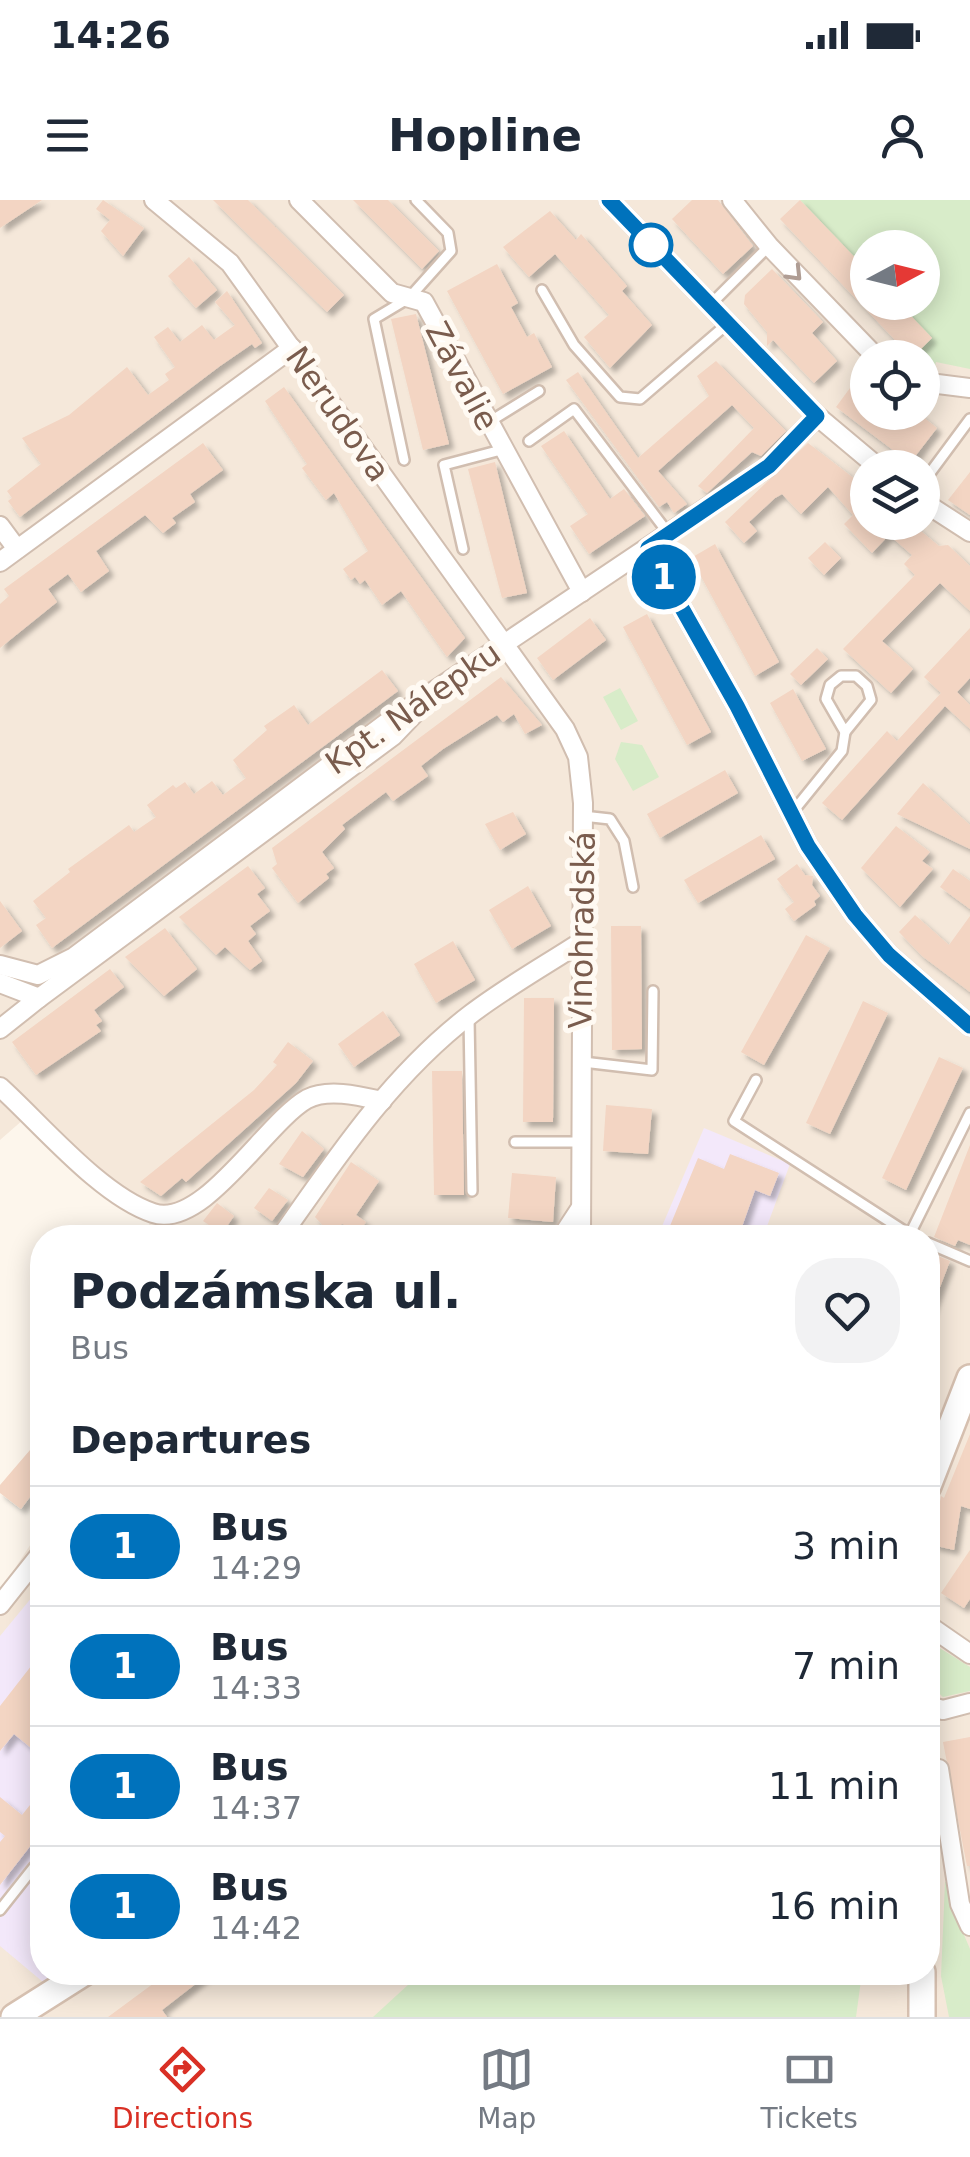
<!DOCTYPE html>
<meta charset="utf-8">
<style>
:root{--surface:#fff;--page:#f2f2f3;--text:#1f2937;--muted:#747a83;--line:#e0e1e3;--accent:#d93025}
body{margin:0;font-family:"DejaVu Sans",sans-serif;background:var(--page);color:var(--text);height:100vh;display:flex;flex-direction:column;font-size:38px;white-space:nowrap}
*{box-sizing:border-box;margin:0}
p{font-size:32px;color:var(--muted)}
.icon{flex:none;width:55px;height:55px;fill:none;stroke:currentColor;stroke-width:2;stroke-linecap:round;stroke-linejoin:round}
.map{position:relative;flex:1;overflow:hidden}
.details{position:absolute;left:30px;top:1025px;width:910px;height:760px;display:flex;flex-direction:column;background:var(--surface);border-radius:40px;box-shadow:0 5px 25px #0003}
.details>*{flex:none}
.badge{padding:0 20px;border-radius:32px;font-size:35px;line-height:65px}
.needle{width:65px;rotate:83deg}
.tools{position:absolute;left:850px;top:30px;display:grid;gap:20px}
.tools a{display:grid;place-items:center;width:90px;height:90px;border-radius:50%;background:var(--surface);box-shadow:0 5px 25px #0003;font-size:50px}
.map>.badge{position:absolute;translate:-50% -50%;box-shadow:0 0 0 5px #fff}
h2{padding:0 40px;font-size:38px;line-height:90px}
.round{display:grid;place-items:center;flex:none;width:105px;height:105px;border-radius:40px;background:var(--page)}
.summary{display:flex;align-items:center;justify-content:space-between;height:170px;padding:0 40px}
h1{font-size:48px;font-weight:700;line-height:75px}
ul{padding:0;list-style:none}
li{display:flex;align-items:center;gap:30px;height:120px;padding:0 40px;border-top:2px solid var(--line)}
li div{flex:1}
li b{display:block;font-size:38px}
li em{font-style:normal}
li .badge{min-width:110px;font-weight:700;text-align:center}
.status{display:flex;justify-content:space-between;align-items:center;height:70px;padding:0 50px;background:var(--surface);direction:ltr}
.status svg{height:28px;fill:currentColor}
header{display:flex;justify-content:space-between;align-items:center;height:130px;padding:0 40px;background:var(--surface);font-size:45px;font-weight:700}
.dock{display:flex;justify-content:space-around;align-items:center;height:140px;border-top:2px solid var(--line);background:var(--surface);font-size:28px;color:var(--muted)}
.dock a{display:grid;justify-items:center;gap:5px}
.dock .on{color:var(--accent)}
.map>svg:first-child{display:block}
.residential{fill:#f5e8da;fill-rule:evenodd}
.education{fill:#f3e8fa}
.green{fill:#d8ecc9}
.building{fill:#f3d5c3;filter:url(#shadow)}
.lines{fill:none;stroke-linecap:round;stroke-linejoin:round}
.service-casing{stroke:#d1beb0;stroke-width:14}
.minor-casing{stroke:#d1beb0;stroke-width:22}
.secondary-casing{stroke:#d6c0b0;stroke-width:30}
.service{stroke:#fff;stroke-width:9}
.minor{stroke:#fff;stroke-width:18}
.secondary{stroke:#fff;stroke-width:25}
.oneway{stroke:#af9d94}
.line-casing{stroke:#fff;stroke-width:22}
.line{stroke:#0072bc;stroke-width:15}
.stop-dot{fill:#fff;stroke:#0072bc;stroke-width:5}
.labels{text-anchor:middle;stroke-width:10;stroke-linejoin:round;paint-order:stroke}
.street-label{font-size:32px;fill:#7a5c4d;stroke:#fffaf3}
</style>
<div class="status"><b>14:26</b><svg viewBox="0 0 49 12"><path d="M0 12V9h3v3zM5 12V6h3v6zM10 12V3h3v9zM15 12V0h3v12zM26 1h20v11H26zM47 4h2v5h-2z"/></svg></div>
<header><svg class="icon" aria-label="menu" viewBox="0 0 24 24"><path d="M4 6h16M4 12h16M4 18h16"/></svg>Hopline<svg class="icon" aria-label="person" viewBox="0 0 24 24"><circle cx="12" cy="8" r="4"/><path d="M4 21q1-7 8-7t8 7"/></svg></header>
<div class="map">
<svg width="970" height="1817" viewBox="0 0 970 1817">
<defs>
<filter id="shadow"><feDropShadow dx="5" dy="5" stdDeviation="2.5" flood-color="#0004"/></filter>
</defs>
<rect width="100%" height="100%" fill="#fdf6ec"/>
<path class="residential" d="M0 0H970V1817H0V1391L42 1327V1772H928V1038L143 1037 151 1021 100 993 24 919 0 940ZM868 48H922V102H868ZM868 158H922V212H868ZM868 268H922V322H868Z"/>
<g class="education">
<polygon points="704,928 790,964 763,1037 657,1038"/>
<polygon points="42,1385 42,1772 59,1773 43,1782 0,1746 0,1436"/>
</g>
<g class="green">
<polygon points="800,0 970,0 970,169 936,162 933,174 923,170 922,158 912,157 932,138 898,103 922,102 922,48 868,48 867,71"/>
<polygon points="620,488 638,521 621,530 603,497"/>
<polygon points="621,542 642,545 659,577 633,591 615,559"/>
<polygon points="930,1442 970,1467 970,1491 943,1497 932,1487"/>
<polygon points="945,1682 949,1682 953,1709 970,1749 970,1817 949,1817 941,1776"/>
<polygon points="421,1773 421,1772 862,1773 856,1817 373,1817"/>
</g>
<g class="building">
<polygon points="0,0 42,0 0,28"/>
<polygon points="103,0 144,28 123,56 101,31 110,20 96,9"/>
<polygon points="213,0 248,0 344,95 327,112"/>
<polygon points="353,0 388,0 439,51 422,69"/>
<polygon points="692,0 718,0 753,46 723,74 672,19"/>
<polygon points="800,0 868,71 868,102 898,102 932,138 912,158 780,19"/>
<polygon points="550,11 576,40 581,34 627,86 622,91 652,125 610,168 584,137 609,115 555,54 529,77 503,47"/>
<polygon points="189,57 217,90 196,108 168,76"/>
<polygon points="497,64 518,103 511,107 527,137 534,133 552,167 503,194 447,91"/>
<polygon points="772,69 823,122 812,133 837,161 814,183 773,140 767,146 767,132 744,104 745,95"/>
<polygon points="227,91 262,143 255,148 252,144 220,166 20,317 8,301 12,298 7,291 41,264 22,238 69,215 127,167 148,195 169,180 165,174 175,167 154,137 168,127 180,142 202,125 214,140 235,125 215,102"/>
<polygon points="416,114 449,244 423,250 391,119"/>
<polygon points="716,161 786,231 761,256 752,252 707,293 698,286 754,228 732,205 658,271 687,304 674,313 667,302 659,307 566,180 578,172 638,258 709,196 697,176"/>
<polygon points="867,165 868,212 917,212 937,228 910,263 836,207"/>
<polygon points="284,187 465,438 447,457 401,391 382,405 365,380 360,384 355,377 351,380 343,369 368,351 334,293 326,300 302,268 307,264 265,201"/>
<polygon points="564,231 610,299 624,289 645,316 589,354 570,326 588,314 541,246"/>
<polygon points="203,243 223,270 190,294 195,302 172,318 176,323 163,333 145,315 96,351 109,371 81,392 68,374 48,389 57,402 0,448 0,404 9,396 4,389"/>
<polygon points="808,243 868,289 868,322 910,322 939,346 948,345 970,366 970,411 940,383 882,441 913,469 891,493 843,449 915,375 904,364 912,355 889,335 872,353 844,324 853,315 828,287 801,314 782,294 775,298 749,322 757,331 744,343 725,322"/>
<polygon points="495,262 527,393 502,398 468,269"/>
<polygon points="970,272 970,315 948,300"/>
<polygon points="825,342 841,358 824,375 808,358"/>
<polygon points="715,344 779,462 755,476 691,358"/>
<polygon points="647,414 711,532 687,545 623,427"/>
<polygon points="590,418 606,440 553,480 537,458"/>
<polygon points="970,428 970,478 957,492 970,505 970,529 945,506 842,620 822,603 887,531 897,541 941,493 924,477"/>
<polygon points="817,448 828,459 801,485 790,474"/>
<polygon points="382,470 398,491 52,748 36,725 46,718 33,701 70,672 68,669 129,625 134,632 156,617 147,605 173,585 176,588 185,582 194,594 212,581 223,595 246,578 233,560 267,530 264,526 294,505 308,525"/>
<polygon points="501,477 542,525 525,534 514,514 503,522 497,515 443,549 421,566 428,576 393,601 386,592 342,625 345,629 322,652 334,668 326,674 329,678 298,703 272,668 277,664 272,648"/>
<polygon points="793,489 826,549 802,561 770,503"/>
<polygon points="725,570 738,593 660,638 647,614"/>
<polygon points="923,583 970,625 970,649 897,614"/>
<polygon points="513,612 526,634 500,650 485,624"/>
<polygon points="896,626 930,652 922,661 933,669 900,707 861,668"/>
<polygon points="761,635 775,659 698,703 684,680"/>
<polygon points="797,664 805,675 813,676 812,685 820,696 814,701 816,705 794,721 785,709 794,702 777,679"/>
<polygon points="248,666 265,688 257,694 270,711 250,726 256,734 248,741 262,761 250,770 225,747 216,755 179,717"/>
<polygon points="953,669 970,681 970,709 940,687"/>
<polygon points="528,686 551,726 512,749 489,710"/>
<polygon points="0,701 22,731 0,748"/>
<polygon points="915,715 949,745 970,716 970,792 922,756 899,732"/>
<polygon points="611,726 641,726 642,849 612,850"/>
<polygon points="165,728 197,769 164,796 125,757"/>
<polygon points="806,735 830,748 764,865 741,852"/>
<polygon points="453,741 475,780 436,803 414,764"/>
<polygon points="110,769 124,787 94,810 102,821 96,825 101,831 36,875 12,842"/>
<polygon points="524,798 554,798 553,922 523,922"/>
<polygon points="863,801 888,813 830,934 806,923"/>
<polygon points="383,811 400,835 354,867 338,844"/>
<polygon points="288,842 313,861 296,883 186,982 182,978 161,996 140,982 254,890 277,865 273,862"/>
<polygon points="939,857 963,868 906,990 882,978"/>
<polygon points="432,871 462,871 464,995 434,995"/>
<polygon points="606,905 652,909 648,954 603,951"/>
<polygon points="302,931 324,949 303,977 279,964"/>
<polygon points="970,945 970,1045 958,1040 955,1046 934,1037"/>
<polygon points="730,954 779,973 770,996 755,990 738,1038 701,1031 699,1038 665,1038 698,958 724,969"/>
<polygon points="351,962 379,981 356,1015 366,1022 359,1032 342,1024 332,1035 315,1017"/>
<polygon points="512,973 556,977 553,1022 508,1018"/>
<polygon points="269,988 288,1000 272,1021 254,1008"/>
<polygon points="217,1003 234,1016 219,1038 206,1029 209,1025 203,1021"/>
<polygon points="928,1052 950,1061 929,1116 928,1116"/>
<polygon points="970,1234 970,1309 961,1306 954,1350 932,1345 941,1296 944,1298"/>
<polygon points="42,1236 42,1281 21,1309 0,1293 0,1285"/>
<polygon points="970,1350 970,1399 964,1408 941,1393"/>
<polygon points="42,1452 42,1557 14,1534 0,1551 0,1506"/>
<polygon points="970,1537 970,1666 967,1666 943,1542"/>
<polygon points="42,1590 42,1631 0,1685 0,1642 5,1636 0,1632 0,1597 22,1615"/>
<polygon points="169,1772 211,1772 162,1810 167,1817 108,1817"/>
</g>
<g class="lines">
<defs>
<g id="service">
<polyline points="542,90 574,145 620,197 640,199 726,125"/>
<polyline points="710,105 769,46"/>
<polyline points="489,222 539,191"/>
<polyline points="529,241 574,209 668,333"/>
<polyline points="404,260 374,119 409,98 451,51 448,33 416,0"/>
<polyline points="927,277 970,219"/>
<polyline points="463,349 444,265 501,250"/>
<polygon points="841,476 856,476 867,486 871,500 845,532 826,499 830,485"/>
<polyline points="791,614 842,551 845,532"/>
<polyline points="583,616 610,619 624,641 633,687"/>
<polyline points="469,818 472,991"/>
<polyline points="583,862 652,870 653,791"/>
<polyline points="756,880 734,921 915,1038"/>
<polyline points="515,942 580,942"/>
<polyline points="909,1036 970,913"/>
<polyline points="928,1043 970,1061"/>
<polyline points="0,1710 34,1667"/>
</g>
<g id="minor">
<polyline points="154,0 230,63 565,529 578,557 583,603 581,1038"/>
<polyline points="299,0 392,93 424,102 582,392"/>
<polyline points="609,0 817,216 879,268"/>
<polyline points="732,0 769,46 877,158"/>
<polyline points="922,182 970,188"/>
<polyline points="922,301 970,332"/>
<polyline points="0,326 17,349"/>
<polyline points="648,348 737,506 808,646 855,715 889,755 970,826"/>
<polyline points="0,362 292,148"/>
<polyline points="0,765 38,775 74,757 385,524 769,266 817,216"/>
<polyline points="0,783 39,798 393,536 415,513"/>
<polyline points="0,829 39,798"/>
<path d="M0 887C41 924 101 996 153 1013 203 1030 266 922 307 899 328 888 360 896 382 901"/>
<path d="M280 1038C336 958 392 874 471 814 505 788 544 766 581 742"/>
<polyline points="561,1038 580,1009"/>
<polyline points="0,1405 42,1352"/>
<polyline points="928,1425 970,1454"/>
<polyline points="928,1506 943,1510 970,1503"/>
<polyline points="928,1568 939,1569 960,1704 970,1726"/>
</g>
<g id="secondary">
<polyline points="928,1286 970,1178"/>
<polyline points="922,1772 922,1817"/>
<polyline points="14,1817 85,1772"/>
</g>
</defs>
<use href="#service" class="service-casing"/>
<use href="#minor" class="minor-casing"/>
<use href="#secondary" class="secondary-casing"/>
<use href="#service" class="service"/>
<use href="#minor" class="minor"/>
<use href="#secondary" class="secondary"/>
</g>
<defs><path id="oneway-chevron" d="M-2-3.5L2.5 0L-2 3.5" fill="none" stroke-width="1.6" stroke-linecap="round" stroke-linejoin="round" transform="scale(2.5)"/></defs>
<use class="oneway" href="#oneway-chevron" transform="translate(795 74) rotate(46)"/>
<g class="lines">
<defs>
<polyline id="line" points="609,0 817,216 769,266 648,348 737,506 808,646 855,715 889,755 970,826"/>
</defs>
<use href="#line" class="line-casing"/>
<use href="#line" class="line"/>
</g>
<circle class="stop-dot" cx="651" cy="45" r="20"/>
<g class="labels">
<g class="street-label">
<text transform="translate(462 176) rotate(62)" y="11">Závalie</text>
<text transform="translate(338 214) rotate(55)" y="11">Nerudova</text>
<text transform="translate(413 508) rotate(-35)" y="11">Kpt. Nálepku</text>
<text transform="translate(582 730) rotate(-89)" y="11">Vinohradská</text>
</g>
</g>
</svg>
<div class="tools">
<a><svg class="needle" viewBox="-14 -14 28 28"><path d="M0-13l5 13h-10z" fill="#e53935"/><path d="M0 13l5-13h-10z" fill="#747a83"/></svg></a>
<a><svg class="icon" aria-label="locate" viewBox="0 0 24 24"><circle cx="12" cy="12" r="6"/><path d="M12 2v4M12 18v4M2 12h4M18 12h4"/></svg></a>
<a><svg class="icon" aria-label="layers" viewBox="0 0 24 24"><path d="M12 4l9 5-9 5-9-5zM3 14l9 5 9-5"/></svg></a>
</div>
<b class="badge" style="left:664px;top:377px;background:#0072bc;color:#fff">1</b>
<section class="details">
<div class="summary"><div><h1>Podzámska ul.</h1><p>Bus</p></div><a class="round"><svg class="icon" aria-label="heart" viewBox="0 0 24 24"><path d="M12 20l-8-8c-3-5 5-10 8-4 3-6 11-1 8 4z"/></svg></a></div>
<h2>Departures</h2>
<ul>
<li><span class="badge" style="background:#0072bc;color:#fff">1</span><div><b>Bus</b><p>14:29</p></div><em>3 min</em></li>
<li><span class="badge" style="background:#0072bc;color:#fff">1</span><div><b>Bus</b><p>14:33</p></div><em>7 min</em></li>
<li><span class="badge" style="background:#0072bc;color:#fff">1</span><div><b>Bus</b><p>14:37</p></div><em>11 min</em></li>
<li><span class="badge" style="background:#0072bc;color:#fff">1</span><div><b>Bus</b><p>14:42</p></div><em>16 min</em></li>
</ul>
</section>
</div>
<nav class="dock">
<a class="on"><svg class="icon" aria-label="directions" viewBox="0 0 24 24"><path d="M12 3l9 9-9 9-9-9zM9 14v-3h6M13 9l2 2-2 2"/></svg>Directions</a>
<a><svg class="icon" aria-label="map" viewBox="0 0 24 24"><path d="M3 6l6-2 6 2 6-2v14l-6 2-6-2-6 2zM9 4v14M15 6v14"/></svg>Map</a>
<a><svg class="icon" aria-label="tickets" viewBox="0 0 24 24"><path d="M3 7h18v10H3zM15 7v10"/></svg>Tickets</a>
</nav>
